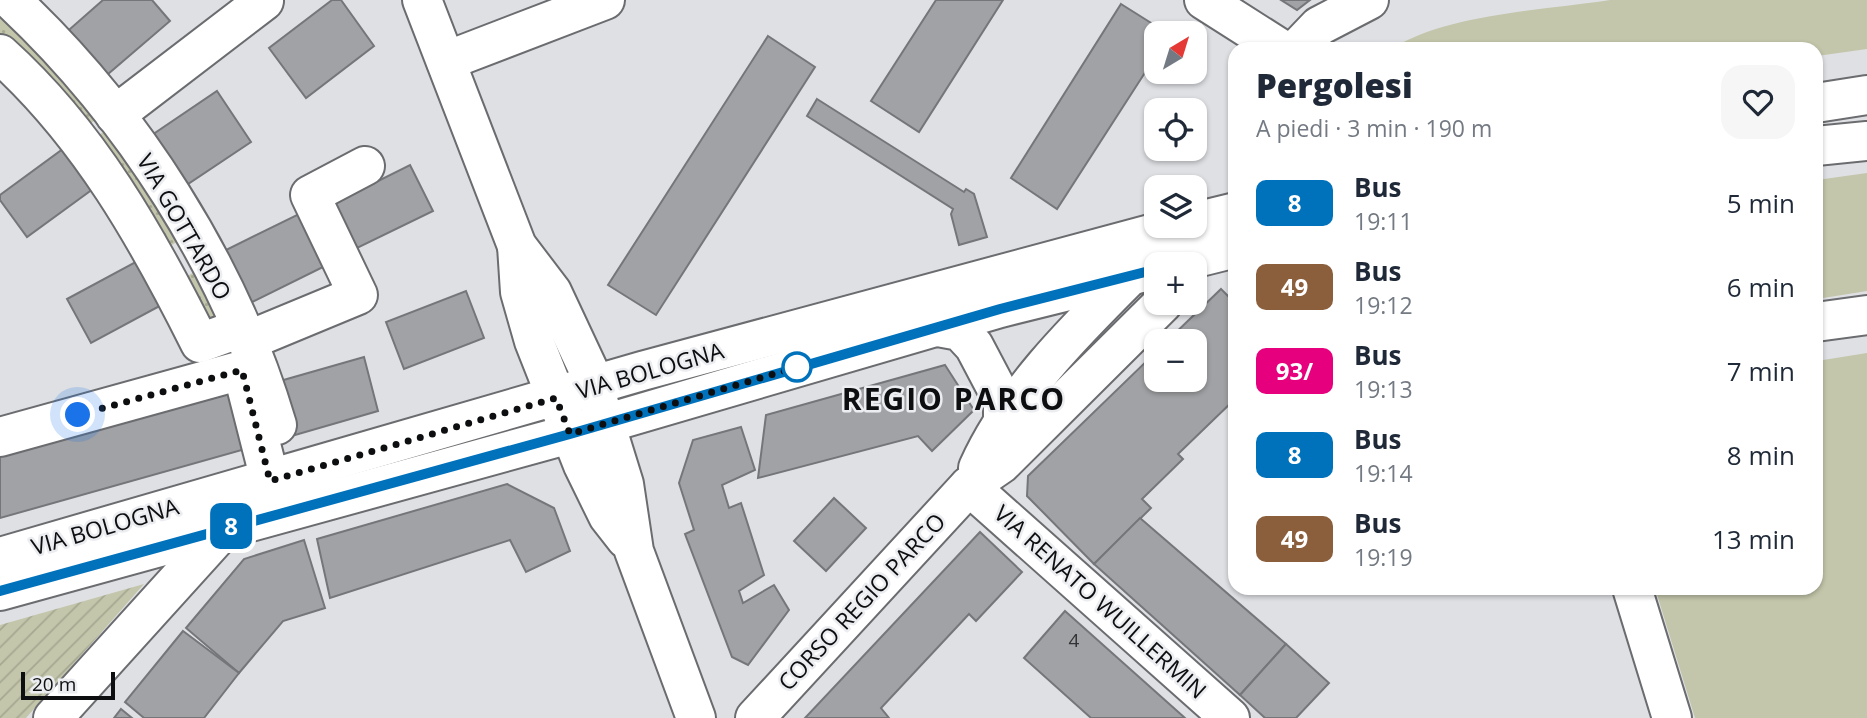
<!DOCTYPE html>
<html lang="it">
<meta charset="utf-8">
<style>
:root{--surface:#fff;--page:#f6f6f7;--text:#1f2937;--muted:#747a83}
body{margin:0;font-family:"Open Sans",sans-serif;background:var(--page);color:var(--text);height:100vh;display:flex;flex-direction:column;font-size:26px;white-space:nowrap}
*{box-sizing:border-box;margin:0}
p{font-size:23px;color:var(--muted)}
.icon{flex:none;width:38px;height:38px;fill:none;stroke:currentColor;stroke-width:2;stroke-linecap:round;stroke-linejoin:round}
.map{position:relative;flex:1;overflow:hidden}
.panel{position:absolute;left:1228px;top:42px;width:595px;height:553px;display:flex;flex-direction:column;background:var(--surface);border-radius:21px;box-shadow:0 2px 5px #0004}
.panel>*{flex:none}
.badge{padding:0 14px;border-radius:10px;font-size:24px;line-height:46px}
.needle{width:46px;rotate:38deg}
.controls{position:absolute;left:1144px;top:21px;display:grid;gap:14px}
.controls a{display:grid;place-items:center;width:63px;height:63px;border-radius:14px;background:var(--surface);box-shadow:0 2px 5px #0004;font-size:35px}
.scale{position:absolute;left:21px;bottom:18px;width:94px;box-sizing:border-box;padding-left:7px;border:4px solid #0d0e0f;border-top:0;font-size:19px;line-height:24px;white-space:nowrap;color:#0d0e0f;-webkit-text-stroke:5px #ecedf1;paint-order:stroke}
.you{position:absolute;width:35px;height:35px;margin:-18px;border:5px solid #fff;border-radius:50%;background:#1a73e8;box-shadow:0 0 0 10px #1a73e833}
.map>.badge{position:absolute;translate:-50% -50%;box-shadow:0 0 0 4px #fff}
.round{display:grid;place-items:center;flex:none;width:74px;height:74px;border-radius:21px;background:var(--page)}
.overview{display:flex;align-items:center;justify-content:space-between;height:119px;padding:0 28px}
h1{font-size:33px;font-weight:800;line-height:52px}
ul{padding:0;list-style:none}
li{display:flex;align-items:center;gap:21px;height:84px;padding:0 28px}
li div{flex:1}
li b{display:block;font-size:26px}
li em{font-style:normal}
li .badge{min-width:77px;font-weight:700;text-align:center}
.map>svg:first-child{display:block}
.grass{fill:url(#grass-dots)}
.park{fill:#c3c6aa}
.garden{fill:url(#garden-furrows)}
.building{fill:#a1a2a5;stroke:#757679;stroke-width:2}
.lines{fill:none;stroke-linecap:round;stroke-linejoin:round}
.minor-casing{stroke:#6b6c6f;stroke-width:42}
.major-casing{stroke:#6b6c6f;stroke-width:42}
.minor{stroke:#fff;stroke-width:38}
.major{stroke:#fff;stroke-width:38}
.line-casing{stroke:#fff;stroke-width:16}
.line{stroke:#0072bc;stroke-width:10}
.walk{stroke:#0d0e0f;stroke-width:7;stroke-dasharray:0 12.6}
.stop-dot{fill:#fff;stroke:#0072bc;stroke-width:3.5}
.labels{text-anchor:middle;stroke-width:5;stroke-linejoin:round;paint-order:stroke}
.number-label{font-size:19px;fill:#323334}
.street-label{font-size:23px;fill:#0d0e0f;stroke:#ecedf1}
.district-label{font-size:30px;font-weight:bold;letter-spacing:2px;fill:#0d0e0f;stroke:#ecedf1}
</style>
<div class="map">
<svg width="1867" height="718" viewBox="0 0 1867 718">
<defs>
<pattern id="grass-dots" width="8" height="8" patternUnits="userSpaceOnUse" patternTransform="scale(1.75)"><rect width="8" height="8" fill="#c3c6aa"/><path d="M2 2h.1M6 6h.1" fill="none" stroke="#a6a991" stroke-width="1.8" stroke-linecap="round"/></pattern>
<pattern id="garden-furrows" width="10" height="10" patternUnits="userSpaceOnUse" patternTransform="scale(1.75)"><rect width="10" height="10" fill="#c3c6aa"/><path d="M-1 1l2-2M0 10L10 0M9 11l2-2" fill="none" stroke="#a6a991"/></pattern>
</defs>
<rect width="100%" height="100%" fill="#dfe0e4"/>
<g class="grass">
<polygon points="0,0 105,113 81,130 0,42"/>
<polygon points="113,125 184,238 168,247 91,141"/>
<polygon points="200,269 227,314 206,328 180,280"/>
</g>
<g class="park">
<path d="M1610 0H1867V49L1817 56 1816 49H1392C1445 14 1546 10 1610 0Z"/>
<polygon points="1867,173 1867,291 1817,299 1817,180"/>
<polygon points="1867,353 1867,718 1695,718 1655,588 1816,588 1817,361"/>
</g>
<polygon class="garden" points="144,584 26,718 0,718 0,625"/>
<g class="building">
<polygon points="103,0 152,0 170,21 101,80 62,36"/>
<polygon points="332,0 341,0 374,46 306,98 269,48"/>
<polygon points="936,0 1003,0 919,132 871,101"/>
<polygon points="1281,0 1310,0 1297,10"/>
<polygon points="1121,4 1167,33 1157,33 1157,54 1057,209 1011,178"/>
<polygon points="768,36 815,67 656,315 608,285"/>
<polygon points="217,91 251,142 179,190 146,139"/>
<polygon points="817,99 964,192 966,189 974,194 987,237 959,245 951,214 953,209 807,116"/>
<polygon points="67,146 97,186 27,237 0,200 0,195"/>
<polygon points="410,165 433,211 355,249 332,204"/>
<polygon points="299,214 325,266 244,306 218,254"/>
<polygon points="143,258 167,302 91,343 67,299"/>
<polygon points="1221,289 1236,304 1236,398 1178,454 1183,459 1142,499 1151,508 1094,564 1027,496 1028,476 1157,351 1157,380 1195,380 1195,341 1167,341"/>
<polygon points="466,291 484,338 404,369 386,322"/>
<polygon points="364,357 378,411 295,435 280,381"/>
<polygon points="945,365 974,410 932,451 918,436 758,478 766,415"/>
<polygon points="239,387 256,446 0,518 0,453"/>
<polygon points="741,427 755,470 722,485 729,508 741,503 764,575 739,591 743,603 774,585 789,610 748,665 732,657 685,534 694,530 679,483 693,440"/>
<polygon points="507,484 554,508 570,551 526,572 510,540 330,598 317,539"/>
<polygon points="834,498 866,528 826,571 794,541"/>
<polygon points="1140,518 1286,644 1240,695 1094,564"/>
<polygon points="980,532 1022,572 976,621 969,614 881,708 889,718 805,718"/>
<polygon points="304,540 325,608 283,621 239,673 186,628 244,559"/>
<polygon points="1065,611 1185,718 1091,718 1024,658"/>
<polygon points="183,631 239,673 204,718 144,718 125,702"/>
<polygon points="1286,644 1329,683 1296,718 1265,718 1240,695"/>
<polygon points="121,709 132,718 114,718"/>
</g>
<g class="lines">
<defs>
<g id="minor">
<path d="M11 0C132 113 230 266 277 425"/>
<polyline points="422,0 517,246 552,292 589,371 624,484 634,551 696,718"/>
<polyline points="1204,0 1281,49"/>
<polyline points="1297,49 1319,26 1369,0"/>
<path d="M0 54C89 134 147 237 200 343L241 328"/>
<polyline points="446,61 605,0"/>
<polyline points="115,115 264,1"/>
<polyline points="517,246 520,292 534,341 583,465 608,516 626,539"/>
<polyline points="1816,322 1867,315"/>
<polyline points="938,327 960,331 974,346 1003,401 1003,423"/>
<polyline points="247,341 358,295 310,195 365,166"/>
<polyline points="0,437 242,370 270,480"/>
<path d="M978 468C1013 390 1081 325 1141 265"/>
<polyline points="969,486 1230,718"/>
<polyline points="1632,588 1672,718"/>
<polyline points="53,718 225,528"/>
<polyline points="755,718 969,486 1001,464 1163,303"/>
</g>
<g id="major">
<polyline points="1816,103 1867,95"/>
<polyline points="1816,146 1867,141"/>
<polyline points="1195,222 1236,212"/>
<polyline points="1172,264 1236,248"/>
<polyline points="0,557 642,371 1180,226"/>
<polyline points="0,591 570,434 1000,308 1157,269"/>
</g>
</defs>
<use href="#minor" class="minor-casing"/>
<use href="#major" class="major-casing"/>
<use href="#minor" class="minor"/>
<use href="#major" class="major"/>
</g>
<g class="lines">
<defs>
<polyline id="line" points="0,591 570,434 1000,309 1157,269"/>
</defs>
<use href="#line" class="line-casing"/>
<use href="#line" class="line"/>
<polyline class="walk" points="78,415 242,370 270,481 556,398 570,434 808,364 797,367"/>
</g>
<circle class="stop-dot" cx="797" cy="367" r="14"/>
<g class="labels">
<g class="number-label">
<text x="1074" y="647">4</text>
</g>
<g class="street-label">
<text transform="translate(184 227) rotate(60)" y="8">VIA GOTTARDO</text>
<text transform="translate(650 371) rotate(-16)" y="8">VIA BOLOGNA</text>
<text transform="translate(105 527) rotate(-16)" y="8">VIA BOLOGNA</text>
<text transform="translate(862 602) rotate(-47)" y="8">CORSO REGIO PARCO</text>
<text transform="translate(1100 602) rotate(42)" y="8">VIA RENATO WUILLERMIN</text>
</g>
<g class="district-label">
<text x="954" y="410">REGIO PARCO</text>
</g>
</g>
</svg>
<div class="controls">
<a><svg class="needle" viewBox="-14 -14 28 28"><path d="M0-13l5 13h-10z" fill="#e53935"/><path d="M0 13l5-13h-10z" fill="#747a83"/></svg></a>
<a><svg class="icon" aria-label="locate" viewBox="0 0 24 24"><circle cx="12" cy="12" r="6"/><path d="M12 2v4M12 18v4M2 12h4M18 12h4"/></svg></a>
<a><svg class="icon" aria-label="layers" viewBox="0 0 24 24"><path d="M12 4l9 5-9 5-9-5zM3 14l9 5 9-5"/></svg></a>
<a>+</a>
<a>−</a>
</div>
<div class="scale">20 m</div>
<div class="you" style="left:78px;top:415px"></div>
<b class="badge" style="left:231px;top:526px;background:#0072bc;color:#fff">8</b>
<section class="panel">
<div class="overview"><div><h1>Pergolesi</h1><p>A piedi · 3 min · 190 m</p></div><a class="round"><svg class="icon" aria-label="heart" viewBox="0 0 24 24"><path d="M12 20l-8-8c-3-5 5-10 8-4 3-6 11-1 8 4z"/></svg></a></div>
<ul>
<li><span class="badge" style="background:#0072bc;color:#fff">8</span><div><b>Bus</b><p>19:11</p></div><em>5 min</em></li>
<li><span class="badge" style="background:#8b5e3c;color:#fff">49</span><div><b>Bus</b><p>19:12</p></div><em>6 min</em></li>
<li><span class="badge" style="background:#e6007e;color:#fff">93/</span><div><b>Bus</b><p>19:13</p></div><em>7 min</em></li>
<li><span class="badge" style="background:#0072bc;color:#fff">8</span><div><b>Bus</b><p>19:14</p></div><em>8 min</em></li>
<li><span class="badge" style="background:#8b5e3c;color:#fff">49</span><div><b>Bus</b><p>19:19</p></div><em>13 min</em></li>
</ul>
</section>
</div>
